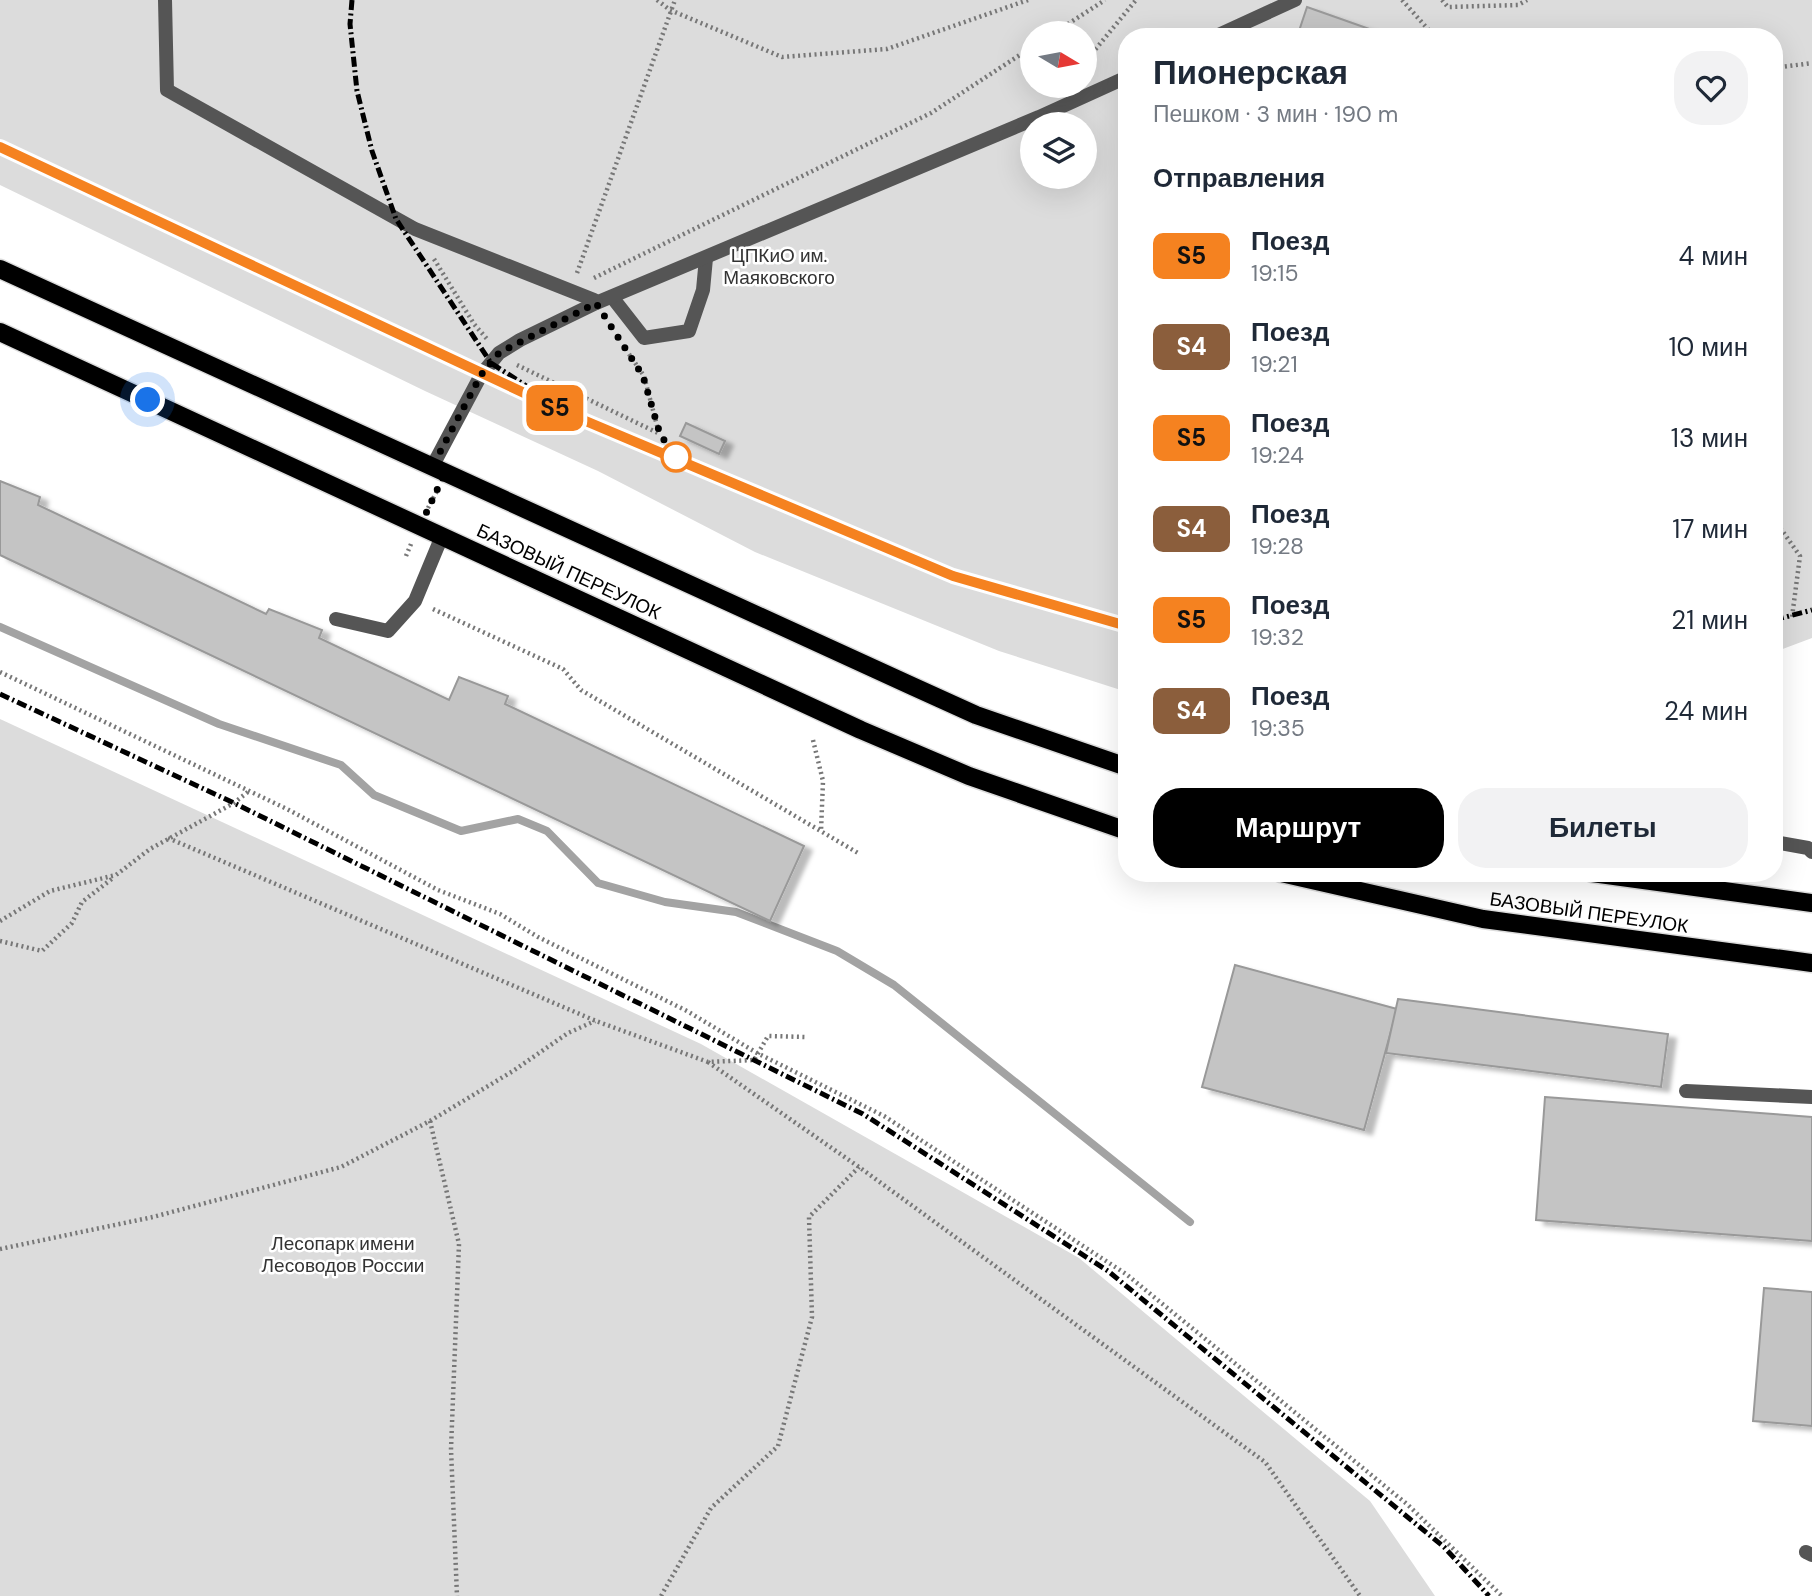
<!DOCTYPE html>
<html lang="ru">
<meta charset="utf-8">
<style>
:root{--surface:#fff;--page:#f2f2f3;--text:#1f2937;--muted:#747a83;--accent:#000}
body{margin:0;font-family:"DM Sans",sans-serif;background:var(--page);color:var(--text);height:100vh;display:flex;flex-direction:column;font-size:26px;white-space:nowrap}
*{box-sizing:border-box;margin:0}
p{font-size:23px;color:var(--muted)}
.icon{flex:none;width:38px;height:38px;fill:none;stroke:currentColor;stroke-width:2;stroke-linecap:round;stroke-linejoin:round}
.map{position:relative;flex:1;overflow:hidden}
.panel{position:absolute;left:1118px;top:28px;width:665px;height:854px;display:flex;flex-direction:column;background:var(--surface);border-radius:28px;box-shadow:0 7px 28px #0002}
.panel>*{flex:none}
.badge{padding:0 14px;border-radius:10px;font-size:24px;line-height:46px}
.needle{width:46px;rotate:100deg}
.buttons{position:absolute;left:1020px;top:21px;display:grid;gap:14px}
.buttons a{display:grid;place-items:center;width:77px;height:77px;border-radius:50%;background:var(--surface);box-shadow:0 7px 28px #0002;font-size:35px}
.you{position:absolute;width:35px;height:35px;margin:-18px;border:5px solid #fff;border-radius:50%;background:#1a73e8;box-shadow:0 0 0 10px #1a73e833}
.map>.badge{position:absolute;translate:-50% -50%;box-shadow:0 0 0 4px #fff}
h2{padding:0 35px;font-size:26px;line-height:63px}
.round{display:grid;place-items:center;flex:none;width:74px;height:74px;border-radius:28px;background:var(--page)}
.headline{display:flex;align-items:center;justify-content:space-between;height:119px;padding:0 35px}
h1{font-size:33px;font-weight:600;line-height:52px}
.primary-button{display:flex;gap:14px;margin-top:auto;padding:14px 35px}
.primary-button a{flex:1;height:80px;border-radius:28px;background:var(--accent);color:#fff;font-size:28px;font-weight:600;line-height:80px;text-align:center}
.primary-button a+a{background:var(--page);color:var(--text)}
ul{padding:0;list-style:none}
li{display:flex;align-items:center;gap:21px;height:91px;padding:0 35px}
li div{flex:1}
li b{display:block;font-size:26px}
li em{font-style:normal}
li .badge{min-width:77px;font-weight:700;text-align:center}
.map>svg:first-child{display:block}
.green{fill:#dcdcdc;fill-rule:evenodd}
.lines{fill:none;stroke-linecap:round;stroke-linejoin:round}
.stream{stroke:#a3a3a3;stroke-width:8}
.building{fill:#c4c4c4;stroke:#999;stroke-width:2;filter:url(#shadow)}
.primary-casing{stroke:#dbdbdb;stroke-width:21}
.path{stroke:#777;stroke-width:4.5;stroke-dasharray:2 3.5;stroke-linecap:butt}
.service{stroke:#555;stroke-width:14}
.pedestrian{stroke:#555;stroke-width:14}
.primary{stroke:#000;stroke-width:18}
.rail{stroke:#000;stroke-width:5;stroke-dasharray:10 3.5 2 3.5;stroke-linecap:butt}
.line-casing{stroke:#fff;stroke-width:16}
.line{stroke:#f58220;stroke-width:10}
.walk{stroke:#000;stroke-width:7;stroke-dasharray:0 12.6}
.stop-dot{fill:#fff;stroke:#f58220;stroke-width:3.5}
.labels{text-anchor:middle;stroke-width:5;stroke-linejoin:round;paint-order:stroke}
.park-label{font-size:19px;fill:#333;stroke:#fff}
.street-label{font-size:19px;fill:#000;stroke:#fff}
</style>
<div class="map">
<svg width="1812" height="1596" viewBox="0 0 1812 1596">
<defs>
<filter id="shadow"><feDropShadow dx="8" dy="4.5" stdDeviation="2" flood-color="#0004"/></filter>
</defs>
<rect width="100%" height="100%" fill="#fff"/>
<g class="green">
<path d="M0 0H1812V638L1775 652 1774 37H1127V692L999 651 755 552 598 471 425 391 0 185ZM1032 33H1085V86H1032ZM1032 124H1085V177H1032Z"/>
<polygon points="0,719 701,1044 1079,1258 1370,1501 1435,1596 0,1596"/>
</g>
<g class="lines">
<polyline class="stream" points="0,627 219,724 341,765 374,795 461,831 518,819 547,831 598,883 665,902 736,912 837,951 894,985 1190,1222"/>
</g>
<g class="building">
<polygon points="1307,7 1392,37 1297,37"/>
<polygon points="686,423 725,441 719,454 680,436"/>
<polygon points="0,481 40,497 38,505 266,614 269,609 322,630 319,638 449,700 459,677 508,696 505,704 804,846 770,921 0,555"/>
<polygon points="1235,965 1397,1009 1364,1130 1202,1087"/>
<polygon points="1398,999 1668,1034 1661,1087 1386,1053"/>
<polygon points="1545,1097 1812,1117 1812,1241 1536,1220"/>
<polygon points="1764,1288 1812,1292 1812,1426 1753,1421"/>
</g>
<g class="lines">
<defs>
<g id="primary">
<polyline points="0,269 912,686 976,715 1127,767"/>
<polyline points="0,332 861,730 969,776 1127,831"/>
<polyline points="1281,873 1483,919 1812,963"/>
<polyline points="1592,873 1812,903"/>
</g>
</defs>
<use href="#primary" class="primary-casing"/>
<g class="path">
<polyline points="657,0 670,10 782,57 887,49 1028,0"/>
<polyline points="1402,0 1435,37"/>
<polyline points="1442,0 1448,7 1518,5 1527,0"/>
<polyline points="1054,33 1105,0"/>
<polyline points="1085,62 1136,0"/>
<polyline points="1774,68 1812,63"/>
<polyline points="434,259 474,324 487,339"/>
<polyline points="577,273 675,0"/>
<polyline points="594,278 931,113 1032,47"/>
<polyline points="629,354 644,376 659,433"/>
<polyline points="517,365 660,434"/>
<polyline points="428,508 437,491"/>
<polyline points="1774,519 1800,556 1792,617"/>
<polyline points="406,556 411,544"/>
<polyline points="433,609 563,669 581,690 858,853"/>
<polyline points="0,672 287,809 438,890 500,914 538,937 687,1011 757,1053 884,1116 1126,1274 1408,1505 1502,1596"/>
<polyline points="813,740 823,781 821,831"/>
<polyline points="168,838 596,1021 708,1062 754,1060 768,1036 807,1037"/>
<polyline points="0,921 50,891 116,875 150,849 234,803 249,791"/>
<polyline points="0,941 42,951 72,923 82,902 113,878"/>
<polyline points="708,1062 859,1167 1265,1462 1360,1596"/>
<polyline points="430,1121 459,1244 451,1449 457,1596"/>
<polyline points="0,1249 153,1217 341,1167 430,1121 513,1071 568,1033 595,1021"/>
<polyline points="661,1596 711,1508 778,1446 812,1317 809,1217 859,1167"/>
</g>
<g class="service">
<polyline points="1214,37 1295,0"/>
<polyline points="612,297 644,338 689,331 703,290 706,258"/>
<polyline points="432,467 481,375 499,353 520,340 596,303 1039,117 1127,77"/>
<polyline points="336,619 388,631 415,601 442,536"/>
<polyline points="1774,842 1808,848 1812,852"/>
<polyline points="1686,1091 1812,1097"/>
<polyline points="1806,1552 1812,1555"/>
</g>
<polyline class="pedestrian" points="165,0 167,90 415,229 594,300 596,303"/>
<use href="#primary" class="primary"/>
<g class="rail">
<polyline points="352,0 350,24 357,91 372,151 396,219 491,363 531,389"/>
<polyline points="0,147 569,414 953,576 1127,626"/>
<polyline points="1774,620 1812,610"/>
<polyline points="0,694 234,803 863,1114 1108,1271 1444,1547 1489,1596"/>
</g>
</g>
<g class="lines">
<defs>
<polyline id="line" points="0,147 569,414 953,576 1127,626"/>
</defs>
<use href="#line" class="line-casing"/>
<use href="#line" class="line"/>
<polyline class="walk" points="148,400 420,526 445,473 432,467 481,375 499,353 596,303 643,376 660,434 676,457"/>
</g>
<circle class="stop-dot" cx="676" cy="457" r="14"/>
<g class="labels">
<g class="park-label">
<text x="779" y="262">ЦПКиО им.<tspan x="779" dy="22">Маяковского</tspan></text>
<text x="343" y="1250">Лесопарк имени<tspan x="343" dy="22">Лесоводов России</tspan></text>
</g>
<g class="street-label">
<text transform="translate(569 571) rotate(25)" y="7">БАЗОВЫЙ ПЕРЕУЛОК</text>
<text transform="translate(1589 912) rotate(8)" y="7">БАЗОВЫЙ ПЕРЕУЛОК</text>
</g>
</g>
</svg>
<div class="buttons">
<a><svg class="needle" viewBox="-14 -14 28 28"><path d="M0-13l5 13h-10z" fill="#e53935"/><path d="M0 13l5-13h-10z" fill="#747a83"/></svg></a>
<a><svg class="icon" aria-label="layers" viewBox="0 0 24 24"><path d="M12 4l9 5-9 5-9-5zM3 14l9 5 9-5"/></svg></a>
</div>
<div class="you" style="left:148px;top:400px"></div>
<b class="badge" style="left:555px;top:408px;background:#f58220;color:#111">S5</b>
<section class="panel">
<div class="headline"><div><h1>Пионерская</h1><p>Пешком · 3 мин · 190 m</p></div><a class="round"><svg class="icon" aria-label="heart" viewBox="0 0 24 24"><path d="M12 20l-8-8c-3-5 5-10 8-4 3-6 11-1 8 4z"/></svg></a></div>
<h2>Отправления</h2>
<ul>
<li><span class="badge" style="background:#f58220;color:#111">S5</span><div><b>Поезд</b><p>19:15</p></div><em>4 мин</em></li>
<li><span class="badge" style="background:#8b5e3c;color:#fff">S4</span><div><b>Поезд</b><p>19:21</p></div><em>10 мин</em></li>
<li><span class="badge" style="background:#f58220;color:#111">S5</span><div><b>Поезд</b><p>19:24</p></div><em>13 мин</em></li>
<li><span class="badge" style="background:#8b5e3c;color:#fff">S4</span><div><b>Поезд</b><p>19:28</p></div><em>17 мин</em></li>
<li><span class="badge" style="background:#f58220;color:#111">S5</span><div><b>Поезд</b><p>19:32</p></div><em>21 мин</em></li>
<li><span class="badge" style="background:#8b5e3c;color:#fff">S4</span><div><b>Поезд</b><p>19:35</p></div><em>24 мин</em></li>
</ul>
<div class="primary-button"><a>Маршрут</a><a>Билеты</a></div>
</section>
</div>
